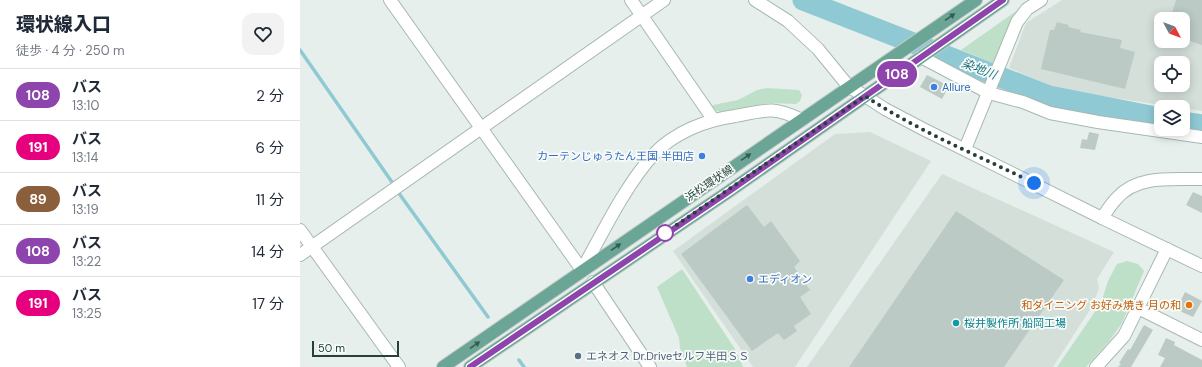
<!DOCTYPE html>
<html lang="ja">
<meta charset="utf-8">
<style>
:root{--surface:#fff;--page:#f2f2f3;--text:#1f2937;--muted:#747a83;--line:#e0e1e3}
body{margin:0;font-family:"DM Sans","Noto Sans JP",sans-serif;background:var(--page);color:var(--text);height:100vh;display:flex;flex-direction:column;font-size:15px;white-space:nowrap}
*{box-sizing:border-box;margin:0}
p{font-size:13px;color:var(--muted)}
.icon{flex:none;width:22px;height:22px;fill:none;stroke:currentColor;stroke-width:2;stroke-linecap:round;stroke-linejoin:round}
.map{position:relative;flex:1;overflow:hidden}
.side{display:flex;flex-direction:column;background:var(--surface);width:300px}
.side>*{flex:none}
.badge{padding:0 8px;border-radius:13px;font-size:14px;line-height:26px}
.needle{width:26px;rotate:131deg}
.buttons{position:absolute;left:854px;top:12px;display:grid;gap:8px}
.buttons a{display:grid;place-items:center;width:36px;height:36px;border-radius:8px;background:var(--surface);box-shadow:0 2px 10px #0003;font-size:20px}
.scale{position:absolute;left:12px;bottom:10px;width:87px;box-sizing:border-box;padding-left:4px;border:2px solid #24423a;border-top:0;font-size:11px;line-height:14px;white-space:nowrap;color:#24423a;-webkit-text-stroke:3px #f7fbf9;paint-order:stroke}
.you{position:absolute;width:20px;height:20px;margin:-10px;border:3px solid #fff;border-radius:50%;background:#1a73e8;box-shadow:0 0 0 6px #1a73e833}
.map>.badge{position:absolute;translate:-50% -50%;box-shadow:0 0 0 2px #fff}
.round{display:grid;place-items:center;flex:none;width:42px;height:42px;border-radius:12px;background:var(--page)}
.summary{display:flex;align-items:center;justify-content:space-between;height:68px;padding:0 16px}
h1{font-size:19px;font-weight:800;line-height:30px}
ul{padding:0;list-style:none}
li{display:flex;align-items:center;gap:12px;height:52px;padding:0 16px;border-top:1px solid var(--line)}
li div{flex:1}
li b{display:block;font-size:15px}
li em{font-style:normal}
li .badge{min-width:44px;font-weight:700;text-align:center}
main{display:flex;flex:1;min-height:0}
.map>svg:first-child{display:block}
.built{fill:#d4dfda;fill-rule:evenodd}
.green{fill:#bfe0c8}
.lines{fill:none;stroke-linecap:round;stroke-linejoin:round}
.stream{stroke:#8ec9d4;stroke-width:3.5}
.river{stroke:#8ec9d4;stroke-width:21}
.building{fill:#bbcac4}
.minor-casing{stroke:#a8b8b2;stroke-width:14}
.tertiary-casing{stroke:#a8b8b2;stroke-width:14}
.primary-casing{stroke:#c2cac8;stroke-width:14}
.minor{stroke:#fff;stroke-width:12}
.tertiary{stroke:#fff;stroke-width:12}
.primary{stroke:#6aa596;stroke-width:12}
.oneway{fill:#365b51}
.line-casing{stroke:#fff;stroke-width:9}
.line{stroke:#8e44ad;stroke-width:6}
.walk{stroke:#24423a;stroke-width:4;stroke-dasharray:0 7.2}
.shop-dot{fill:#3f7fe0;stroke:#f7fbf9;stroke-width:1.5}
.stop-dot{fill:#fff;stroke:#8e44ad;stroke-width:2}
.food-dot{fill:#e8710a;stroke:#f7fbf9;stroke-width:1.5}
.culture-dot{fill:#0f9aa8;stroke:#f7fbf9;stroke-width:1.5}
.service-dot{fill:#5c6f8a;stroke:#f7fbf9;stroke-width:1.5}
.labels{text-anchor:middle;stroke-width:3.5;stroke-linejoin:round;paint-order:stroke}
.shop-label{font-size:11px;fill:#366cbe;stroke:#f7fbf9;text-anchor:start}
.street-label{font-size:11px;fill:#24423a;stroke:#f7fbf9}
.food-label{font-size:11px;fill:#c56008;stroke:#f7fbf9;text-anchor:end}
.culture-label{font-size:11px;fill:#0d838f;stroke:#f7fbf9;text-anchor:start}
.service-label{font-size:11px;fill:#4e5e75;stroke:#f7fbf9;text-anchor:start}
.water-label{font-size:12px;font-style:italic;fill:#1c6f80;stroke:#f7fbf9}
</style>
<main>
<section class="side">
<div class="summary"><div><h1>環状線入口</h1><p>徒歩 · 4 分 · 250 m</p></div><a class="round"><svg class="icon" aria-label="heart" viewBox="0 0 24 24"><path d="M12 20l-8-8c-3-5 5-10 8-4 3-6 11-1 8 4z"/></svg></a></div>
<ul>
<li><span class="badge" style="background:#8e44ad;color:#fff">108</span><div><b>バス</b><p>13:10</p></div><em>2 分</em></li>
<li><span class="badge" style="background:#e6007e;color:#fff">191</span><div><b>バス</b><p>13:14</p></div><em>6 分</em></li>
<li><span class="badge" style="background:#8b5e3c;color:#fff">89</span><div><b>バス</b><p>13:19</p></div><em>11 分</em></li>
<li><span class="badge" style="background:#8e44ad;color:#fff">108</span><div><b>バス</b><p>13:22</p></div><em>14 分</em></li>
<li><span class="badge" style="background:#e6007e;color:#fff">191</span><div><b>バス</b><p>13:25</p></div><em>17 分</em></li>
</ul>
</section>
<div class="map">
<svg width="902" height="367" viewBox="0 0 902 367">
<rect width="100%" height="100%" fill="#e6efeb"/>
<g class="built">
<path d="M762 0H902V111L761 90 709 68 726 23ZM861 19H883V41H861ZM861 63H883V85H861Z"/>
<polygon points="570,132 631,161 495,367 453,367 373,251 535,134"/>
<polygon points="642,174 814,252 797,279 799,288 793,305 753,367 507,367"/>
</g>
<g class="green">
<polygon points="732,0 696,64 661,50"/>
<polygon points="467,88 499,90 502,95 500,101 496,104 468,103 420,112 412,109 413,105 438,100 457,90"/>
<polygon points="827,261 838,264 844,271 822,323 810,340 786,367 757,367 801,303 808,281 817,264"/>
<polygon points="382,269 435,349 443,367 387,367 380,348 379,338 357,287"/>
</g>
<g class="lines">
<g class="stream">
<polyline points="0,50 94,185"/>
<polyline points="98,192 188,317"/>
<polyline points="219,360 224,367"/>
</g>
<g class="river">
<polyline points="503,0 749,96 861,118"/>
<polyline points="883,122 902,125"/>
</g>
</g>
<g class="building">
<polygon points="876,0 902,0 902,45 883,39 883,19 870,19"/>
<polygon points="757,22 769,25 768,27 781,30 780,32 822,40 820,48 835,52 825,89 741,69 750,30 754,30"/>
<polygon points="627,75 649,86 642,99 620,87"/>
<polygon points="789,132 799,134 795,150 780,148 782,139 787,140"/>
<polygon points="893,192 902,196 902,213 886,205"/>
<polygon points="447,205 464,227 471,221 500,261 494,267 510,290 500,297 511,314 494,326 497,331 484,340 478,333 452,351 381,254"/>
<polygon points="656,211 764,280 704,367 549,367"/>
<polygon points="885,292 902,301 893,317 880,311 882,306 879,304"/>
<polygon points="844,325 853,330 831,367 818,367 821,364 819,363 828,349 830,350"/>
<polygon points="866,338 875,342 874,345 902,360 902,367 860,367 865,358 858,355"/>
</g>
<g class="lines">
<defs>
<g id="minor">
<path d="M90 0 282 270C302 234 326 184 354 154 375 132 406 120 435 116 466 110 473 106 502 120"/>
<polyline points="331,0 413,119"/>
<polyline points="455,0 488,21 518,49 549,87 565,96"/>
<polyline points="621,57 689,93 723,102 750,113 798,122 902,137"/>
<polyline points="665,149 717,22 727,9 741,0"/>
<polyline points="0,230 99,367"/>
<polyline points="0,255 364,0"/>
<polyline points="293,282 350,367"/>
<polyline points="838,308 902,340"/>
<polyline points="796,367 824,336 867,249"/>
</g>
<g id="tertiary">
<path d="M565 96 585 109 625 130 802 218C807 211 811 204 817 198 838 174 874 180 902 179"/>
<polyline points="802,218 902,266"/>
</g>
<g id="primary">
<polyline points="143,367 676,0"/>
<polyline points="170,367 431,190 703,0"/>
</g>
</defs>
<use href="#minor" class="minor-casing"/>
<use href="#tertiary" class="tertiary-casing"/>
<use href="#primary" class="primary-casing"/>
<use href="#minor" class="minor"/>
<use href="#tertiary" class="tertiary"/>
<use href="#primary" class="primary"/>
</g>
<defs><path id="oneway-solid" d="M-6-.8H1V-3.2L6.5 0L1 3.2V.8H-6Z"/></defs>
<g class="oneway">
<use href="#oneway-solid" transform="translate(650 17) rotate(-34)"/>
<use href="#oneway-solid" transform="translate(446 157) rotate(-34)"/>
<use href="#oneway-solid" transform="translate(316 247) rotate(-35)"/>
<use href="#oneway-solid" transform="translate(175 345) rotate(-35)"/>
</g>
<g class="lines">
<defs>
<polyline id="line" points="170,367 431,190 703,0"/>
</defs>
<use href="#line" class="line-casing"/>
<use href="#line" class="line"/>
<path class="walk" d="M365 233 565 96C618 131 677 155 734 183"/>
</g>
<g class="shop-dot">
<circle cx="634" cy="87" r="4"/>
<circle cx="402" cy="156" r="4"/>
<circle cx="450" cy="279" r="4"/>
</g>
<circle class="stop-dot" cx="365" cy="233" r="8"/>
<circle class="food-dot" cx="889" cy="305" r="4"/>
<circle class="culture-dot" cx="656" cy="323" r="4"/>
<circle class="service-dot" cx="278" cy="356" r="4"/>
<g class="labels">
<g class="shop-label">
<text x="642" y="91">Allure</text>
<text x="394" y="160" text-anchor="end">カーテンじゅうたん王国 半田店</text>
<text x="458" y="283">エディオン</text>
</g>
<g class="street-label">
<text transform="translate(409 183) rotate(-34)" y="4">浜松環状線</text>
</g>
<g class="food-label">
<text x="881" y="309">和ダイニング お好み焼き 月の和</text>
</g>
<g class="culture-label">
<text x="664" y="327">桜井製作所 船岡工場</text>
</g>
<g class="service-label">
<text x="286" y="360">エネオス Dr.Driveセルフ半田ＳＳ</text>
</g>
<g class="water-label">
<text transform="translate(679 69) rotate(21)" y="4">染地川</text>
</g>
</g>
</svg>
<div class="buttons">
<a><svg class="needle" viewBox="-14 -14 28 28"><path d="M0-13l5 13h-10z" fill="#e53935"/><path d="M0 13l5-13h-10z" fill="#747a83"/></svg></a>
<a><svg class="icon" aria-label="locate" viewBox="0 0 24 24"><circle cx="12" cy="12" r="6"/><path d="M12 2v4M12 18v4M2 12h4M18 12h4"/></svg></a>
<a><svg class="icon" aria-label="layers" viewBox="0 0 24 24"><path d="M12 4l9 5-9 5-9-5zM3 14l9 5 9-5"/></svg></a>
</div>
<div class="scale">50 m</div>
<div class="you" style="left:734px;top:183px"></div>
<b class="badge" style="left:597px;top:74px;background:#8e44ad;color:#fff">108</b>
</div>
</main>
